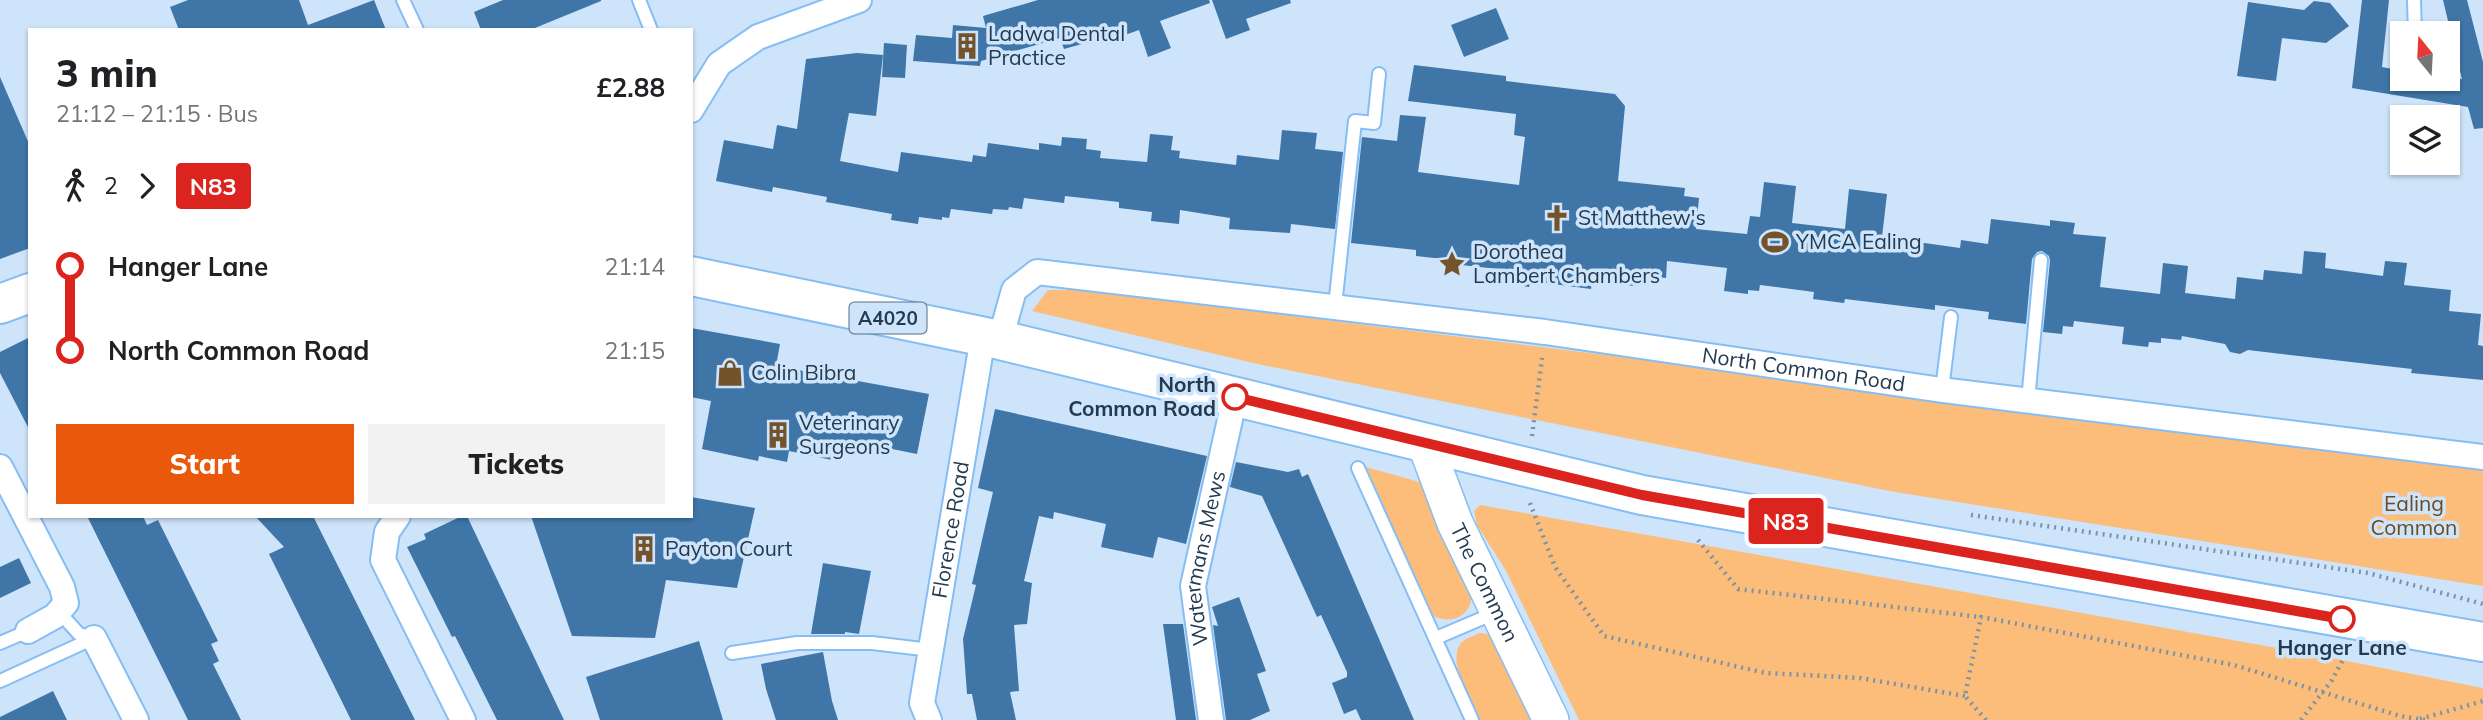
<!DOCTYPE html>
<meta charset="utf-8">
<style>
:root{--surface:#fff;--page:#f2f2f2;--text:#202124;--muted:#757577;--accent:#ea580c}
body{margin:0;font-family:Mulish,sans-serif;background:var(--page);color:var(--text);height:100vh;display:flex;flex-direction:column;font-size:26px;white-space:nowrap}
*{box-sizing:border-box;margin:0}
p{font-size:23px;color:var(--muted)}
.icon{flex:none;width:38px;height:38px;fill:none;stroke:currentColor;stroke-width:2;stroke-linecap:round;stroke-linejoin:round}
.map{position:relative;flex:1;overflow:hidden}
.sheet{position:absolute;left:28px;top:28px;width:665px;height:490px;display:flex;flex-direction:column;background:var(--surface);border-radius:0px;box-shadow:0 2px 5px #0004}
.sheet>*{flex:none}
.badge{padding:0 14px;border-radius:5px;font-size:24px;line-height:46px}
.needle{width:46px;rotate:342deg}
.controls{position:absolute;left:2390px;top:21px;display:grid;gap:14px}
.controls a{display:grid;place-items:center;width:70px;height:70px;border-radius:0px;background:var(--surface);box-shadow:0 2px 5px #0004;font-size:35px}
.map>.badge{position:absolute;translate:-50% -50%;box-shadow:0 0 0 4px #fff}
.legs{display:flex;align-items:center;gap:10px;height:77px;padding:0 28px;font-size:23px}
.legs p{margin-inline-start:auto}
.overview{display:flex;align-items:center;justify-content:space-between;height:119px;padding:0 28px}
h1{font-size:38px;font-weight:800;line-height:52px}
.primary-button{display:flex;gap:14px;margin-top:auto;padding:14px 28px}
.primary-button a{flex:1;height:80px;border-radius:0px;background:var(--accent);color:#fff;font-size:28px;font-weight:800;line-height:80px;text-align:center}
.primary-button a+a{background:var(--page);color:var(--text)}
ul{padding:0 28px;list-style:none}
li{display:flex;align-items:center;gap:24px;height:84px;font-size:26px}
li i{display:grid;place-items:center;width:10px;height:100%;margin:0 9px;background:currentColor}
li i::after{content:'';width:18px;height:18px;margin:-9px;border:5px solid;border-radius:50%;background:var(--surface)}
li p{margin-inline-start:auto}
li:first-child i{background:linear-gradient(#0000 50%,currentColor 0)}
li:last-child i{background:linear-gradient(currentColor 50%,#0000 0)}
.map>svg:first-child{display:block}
.green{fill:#fbbd79}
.building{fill:#3f76a7}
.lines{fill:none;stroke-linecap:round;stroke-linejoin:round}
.lane-casing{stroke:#86bef4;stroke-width:16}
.street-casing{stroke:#86bef4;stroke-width:28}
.secondary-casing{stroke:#86bef4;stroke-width:38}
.primary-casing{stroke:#86bef4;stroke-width:42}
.path{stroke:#7b92a8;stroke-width:4.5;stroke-dasharray:2 5;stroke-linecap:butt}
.lane{stroke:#fff;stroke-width:12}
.street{stroke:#fff;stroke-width:24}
.secondary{stroke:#fff;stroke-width:35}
.primary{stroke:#fff;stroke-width:38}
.line-1-casing{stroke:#fff;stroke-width:16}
.line-1{stroke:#dc241f;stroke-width:10}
.stop-1-dot{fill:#fff;stroke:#dc241f;stroke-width:3.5}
.labels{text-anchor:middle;stroke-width:7;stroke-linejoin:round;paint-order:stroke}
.shield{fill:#cee4fb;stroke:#566e83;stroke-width:2}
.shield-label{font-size:19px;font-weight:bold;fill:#233b50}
.poi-label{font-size:21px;fill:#233b50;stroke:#cee4fb;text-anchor:start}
.street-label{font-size:21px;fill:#233b50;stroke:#cee4fb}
.stop-label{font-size:21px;font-weight:bold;fill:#233b50;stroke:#cee4fb;text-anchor:end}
.park-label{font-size:21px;fill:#6e4a20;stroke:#cee4fb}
</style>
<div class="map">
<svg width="2483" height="720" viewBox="0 0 2483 720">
<rect width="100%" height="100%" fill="#cee4fb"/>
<g class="green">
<polygon points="1048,290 1086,290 2483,465 2483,586 1895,492 1262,365 1032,311"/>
<path d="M1366 467 1423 483 1472 589C1473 613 1457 626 1433 616Z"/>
<polygon points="1480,505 2327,657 2483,688 2483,720 1579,720 1505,569 1477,525 1474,511"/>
<path d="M1480 633 1489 634 1495 640 1531 720H1480C1472 701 1446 662 1461 643 1465 638 1474 636 1480 633Z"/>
</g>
<g class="building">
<polygon points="188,0 299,0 308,25 374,0 386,30 179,30 170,7"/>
<polygon points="503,0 601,0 601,1 530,30 481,30 474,12"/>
<polygon points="1038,0 1209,0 1210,3 1160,21 1171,48 1148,57 1139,30 1108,41 1107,37 1064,49 1060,38 981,61 980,66 913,61 916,35 952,38 953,25 986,28 983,16"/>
<polygon points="1212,0 1290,0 1291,3 1246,19 1250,30 1226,39"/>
<polygon points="2362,0 2389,0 2382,67 2403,71 2403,79 2462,79 2443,0 2467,0 2483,62 2483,128 2474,129 2468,107 2352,88"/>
<polygon points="2314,1 2330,3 2349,26 2326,43 2282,38 2276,81 2237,76 2248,2 2304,10"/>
<polygon points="1496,8 1509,39 1464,57 1451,25"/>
<polygon points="884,43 907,45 905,78 882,77"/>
<polygon points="857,53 883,55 876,116 849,113 840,161 898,172 901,152 972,162 973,155 986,157 988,143 1039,150 1039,143 1061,146 1062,137 1087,139 1086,149 1101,151 1100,158 1147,162 1150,134 1173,136 1171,150 1180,151 1179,158 1236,165 1237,155 1279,160 1282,130 1317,133 1315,149 1343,152 1335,229 1291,224 1290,233 1229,229 1230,218 1180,210 1179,224 1151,221 1152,212 1119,208 1119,202 1065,196 1064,203 1024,198 1022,209 1009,207 1008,210 993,209 992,214 951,209 949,218 942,217 942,220 919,217 918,224 891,220 892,214 826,202 827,197 773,187 772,192 716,181 724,140 773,149 777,125 797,129 806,59"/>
<polygon points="1414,65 1506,76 1506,81 1615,94 1625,106 1618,181 1685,188 1684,196 1699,198 1696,229 1747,234 1750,216 1760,217 1764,182 1796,186 1792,223 1845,229 1849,189 1887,194 1882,237 1960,248 1961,240 1988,244 1991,219 2050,226 2050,220 2075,223 2073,234 2106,237 2100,287 2160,294 2163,263 2188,266 2185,293 2235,299 2237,277 2263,280 2264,270 2302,274 2304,251 2326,253 2325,268 2383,276 2385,261 2407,263 2404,285 2451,290 2449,311 2481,314 2478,345 2483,346 2483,380 2411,373 2412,369 2248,350 2240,354 2230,352 2225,344 2182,336 2181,340 2161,338 2161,343 2149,342 2148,347 2122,344 2124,327 2074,321 2073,327 2063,326 2062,334 2043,332 2050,261 2049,256 2042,251 2037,252 2032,259 2026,324 1988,319 1989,312 1935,305 1935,310 1845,299 1844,303 1813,299 1814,292 1760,285 1759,291 1748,290 1748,294 1724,291 1727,268 1667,261 1666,278 1636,275 1635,286 1592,281 1591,289 1531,281 1529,287 1505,283 1507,270 1443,263 1443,259 1416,256 1416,250 1351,243 1362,137 1397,141 1400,115 1426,117 1418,172 1519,185 1525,137 1514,135 1516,114 1408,101"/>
<polygon points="0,77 30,146 30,248 0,259"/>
<polygon points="691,328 780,344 776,366 929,394 917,454 867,444 866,451 835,444 832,460 789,451 787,462 759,456 758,461 702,449 711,401 691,397"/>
<polygon points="30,337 30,431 0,373 0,352"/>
<polygon points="995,409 1207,456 1186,544 1158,537 1153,558 1101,547 1106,524 1054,512 1053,519 1039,516 1024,581 1032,583 1027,624 1014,625 1019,691 1010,692 1016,720 977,720 972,694 967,694 963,639 976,585 972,584 993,492 978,488"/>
<polygon points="1236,462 1288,472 1299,469 1302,477 1308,474 1414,720 1361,720 1356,709 1344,714 1332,683 1347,677 1347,672 1321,615 1317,617 1262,496 1230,487"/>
<polygon points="691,497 755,508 737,588 666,580 655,638 572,636 531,516 691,516"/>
<polygon points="87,516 143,516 147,525 158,520 218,641 211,644 219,661 213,664 241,720 188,720"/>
<polygon points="255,516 313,516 415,720 351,720 269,554 284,547"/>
<polygon points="462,516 467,516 564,720 497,720 455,636 452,637 407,547 426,539 424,534"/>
<polygon points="19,558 31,583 0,598 0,567"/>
<polygon points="823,563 871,571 859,634 845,632 845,634 811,634"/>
<polygon points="1239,597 1266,671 1257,674 1270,711 1250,720 1226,720 1213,625 1218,626 1212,607"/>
<polygon points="1163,624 1183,624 1196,720 1176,720"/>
<polygon points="699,641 723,720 600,720 586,677"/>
<polygon points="823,652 832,701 838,720 776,720 766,689 761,664"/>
<polygon points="53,691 67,720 0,720 0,717"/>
</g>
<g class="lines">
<defs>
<g id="lane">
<polyline points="403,0 417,30"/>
<polyline points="639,0 651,30"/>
<polyline points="2414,0 2415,33"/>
<polyline points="1335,306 1355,121 1374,123 1379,74"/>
<polyline points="1942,390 1951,317"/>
<polyline points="2028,401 2041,260"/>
<polyline points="1358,468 1472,720"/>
<polyline points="59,612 79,634 94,638"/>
<polyline points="1436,638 1497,612"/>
<polyline points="0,643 28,631"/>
<polyline points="732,653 797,643 872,643 931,650"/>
<polyline points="0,681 94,638"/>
</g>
<g id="street">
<polyline points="691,110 719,64 758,37 859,0"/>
<path id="s1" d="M1000 340 1014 290 1037 272 1545 332 1942 390 2483 457"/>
<polyline points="0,467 62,587 66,603 55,616 28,631"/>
<polyline points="398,516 387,532 383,560 463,720"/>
<polyline points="94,638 136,720"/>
<path id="s2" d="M929 720 922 703 983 337"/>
<path id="s3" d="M1211 720 1193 586 1235 397"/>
</g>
<g id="secondary">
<path id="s4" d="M1425 443 1455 523 1551 720"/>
</g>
<g id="primary">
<polyline points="691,276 1000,340 1642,495 2483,642"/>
<polyline points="0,304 30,293"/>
</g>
</defs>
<use href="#lane" class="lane-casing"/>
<use href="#street" class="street-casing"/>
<use href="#secondary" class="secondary-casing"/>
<use href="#primary" class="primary-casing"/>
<g class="path">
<polyline points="1532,436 1542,358"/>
<polyline points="1530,503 1555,567 1604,636 1766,673 1860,678 1965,696"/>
<polyline points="1971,515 2368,573 2483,604"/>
<polyline points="1698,540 1738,589 1981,617"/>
<polyline points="2420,719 2483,701"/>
<polyline points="1986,720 1965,696 1981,617 2234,665 2400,716 2425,720"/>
<polyline points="2301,720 2332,680 2347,652"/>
</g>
<use href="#lane" class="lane"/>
<use href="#street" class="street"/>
<use href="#secondary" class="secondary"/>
<use href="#primary" class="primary"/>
</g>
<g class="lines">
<defs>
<polyline id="line-1" points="1235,397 1642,495 2342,619"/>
</defs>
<use href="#line-1" class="line-1-casing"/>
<use href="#line-1" class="line-1"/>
</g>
<defs>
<symbol id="building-bare" viewBox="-9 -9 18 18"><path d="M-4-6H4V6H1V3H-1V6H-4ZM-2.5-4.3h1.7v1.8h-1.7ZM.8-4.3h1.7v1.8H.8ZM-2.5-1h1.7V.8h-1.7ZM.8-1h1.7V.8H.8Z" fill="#74522a" stroke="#cee4fb" stroke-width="2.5" paint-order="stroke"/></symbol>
<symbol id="church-bare" viewBox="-9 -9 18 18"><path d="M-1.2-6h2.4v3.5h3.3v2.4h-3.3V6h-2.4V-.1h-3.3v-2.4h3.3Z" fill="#74522a" stroke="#cee4fb" stroke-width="2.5" paint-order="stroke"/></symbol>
<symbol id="stadium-bare" viewBox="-9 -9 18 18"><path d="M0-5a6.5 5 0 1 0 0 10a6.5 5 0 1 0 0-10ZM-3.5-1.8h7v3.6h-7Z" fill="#74522a" stroke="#cee4fb" stroke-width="2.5" paint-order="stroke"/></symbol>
<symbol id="sight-bare" viewBox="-9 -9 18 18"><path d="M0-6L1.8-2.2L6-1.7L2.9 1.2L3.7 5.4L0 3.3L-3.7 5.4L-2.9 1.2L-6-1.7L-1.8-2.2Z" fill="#74522a" stroke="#cee4fb" stroke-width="2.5" paint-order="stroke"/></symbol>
<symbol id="shop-bare" viewBox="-9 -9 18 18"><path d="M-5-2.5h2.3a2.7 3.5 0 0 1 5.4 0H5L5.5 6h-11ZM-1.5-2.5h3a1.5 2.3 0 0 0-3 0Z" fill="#74522a" stroke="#cee4fb" stroke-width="2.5" paint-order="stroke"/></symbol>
</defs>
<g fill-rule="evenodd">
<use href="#building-bare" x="948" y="27" width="38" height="38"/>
<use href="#church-bare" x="1538" y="199" width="38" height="38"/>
<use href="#stadium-bare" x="1756" y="223" width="38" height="38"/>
<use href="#sight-bare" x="1433" y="245" width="38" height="38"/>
<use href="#shop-bare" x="711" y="354" width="38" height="38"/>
<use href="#building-bare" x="759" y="416" width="38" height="38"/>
<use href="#building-bare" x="625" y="530" width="38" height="38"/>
</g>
<g class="stop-1-dot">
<circle cx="1235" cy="397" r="12"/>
<circle cx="2342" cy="619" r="12"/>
</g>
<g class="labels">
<rect class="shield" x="849.5" y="302.5" width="77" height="31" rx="5"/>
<g class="shield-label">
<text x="888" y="325">A4020</text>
</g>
<g class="poi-label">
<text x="988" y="41">Ladwa Dental<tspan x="988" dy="24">Practice</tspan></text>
<text x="1578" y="225">St Matthew's</text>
<text x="1796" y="249">YMCA Ealing</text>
<text x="1473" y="259">Dorothea<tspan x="1473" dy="24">Lambert Chambers</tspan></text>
<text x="751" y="380">Colin Bibra</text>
<text x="799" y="430">Veterinary<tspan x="799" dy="24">Surgeons</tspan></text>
<text x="665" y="556">Payton Court</text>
</g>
<g class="street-label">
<text dy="7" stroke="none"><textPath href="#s1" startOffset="854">North Common Road</textPath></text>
<text dy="7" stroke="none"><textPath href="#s2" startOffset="194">Florence Road</textPath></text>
<text dy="7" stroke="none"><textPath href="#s3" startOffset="164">Watermans Mews</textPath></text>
<text dy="7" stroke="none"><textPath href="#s4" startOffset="152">The Common</textPath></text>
</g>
<g class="stop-label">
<text x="1216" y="392">North<tspan x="1216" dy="24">Common Road</tspan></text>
<text x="2342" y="655" text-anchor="middle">Hanger Lane</text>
</g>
<g class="park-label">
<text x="2414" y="511">Ealing<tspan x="2414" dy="24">Common</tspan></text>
</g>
</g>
</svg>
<div class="controls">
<a><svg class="needle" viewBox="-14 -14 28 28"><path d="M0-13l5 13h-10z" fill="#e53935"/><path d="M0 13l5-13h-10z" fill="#757577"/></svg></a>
<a><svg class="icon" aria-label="layers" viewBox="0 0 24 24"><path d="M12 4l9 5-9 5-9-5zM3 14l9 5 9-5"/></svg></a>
</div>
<b class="badge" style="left:1786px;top:521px;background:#dc241f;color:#fff">N83</b>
<section class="sheet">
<div class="overview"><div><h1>3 min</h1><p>21:12 – 21:15 · Bus</p></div><b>£2.88</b></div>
<div class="legs"><svg class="icon" aria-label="walk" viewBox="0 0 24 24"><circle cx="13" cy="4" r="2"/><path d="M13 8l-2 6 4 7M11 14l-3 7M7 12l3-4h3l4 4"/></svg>2<svg class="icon" aria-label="forward" viewBox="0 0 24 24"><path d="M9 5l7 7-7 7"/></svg><b class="badge" style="background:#dc241f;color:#fff">N83</b></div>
<ul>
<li><i style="color:#dc241f"></i><b>Hanger Lane</b><p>21:14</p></li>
<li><i style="color:#dc241f"></i><b>North Common Road</b><p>21:15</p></li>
</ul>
<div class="primary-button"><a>Start</a><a>Tickets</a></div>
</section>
</div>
